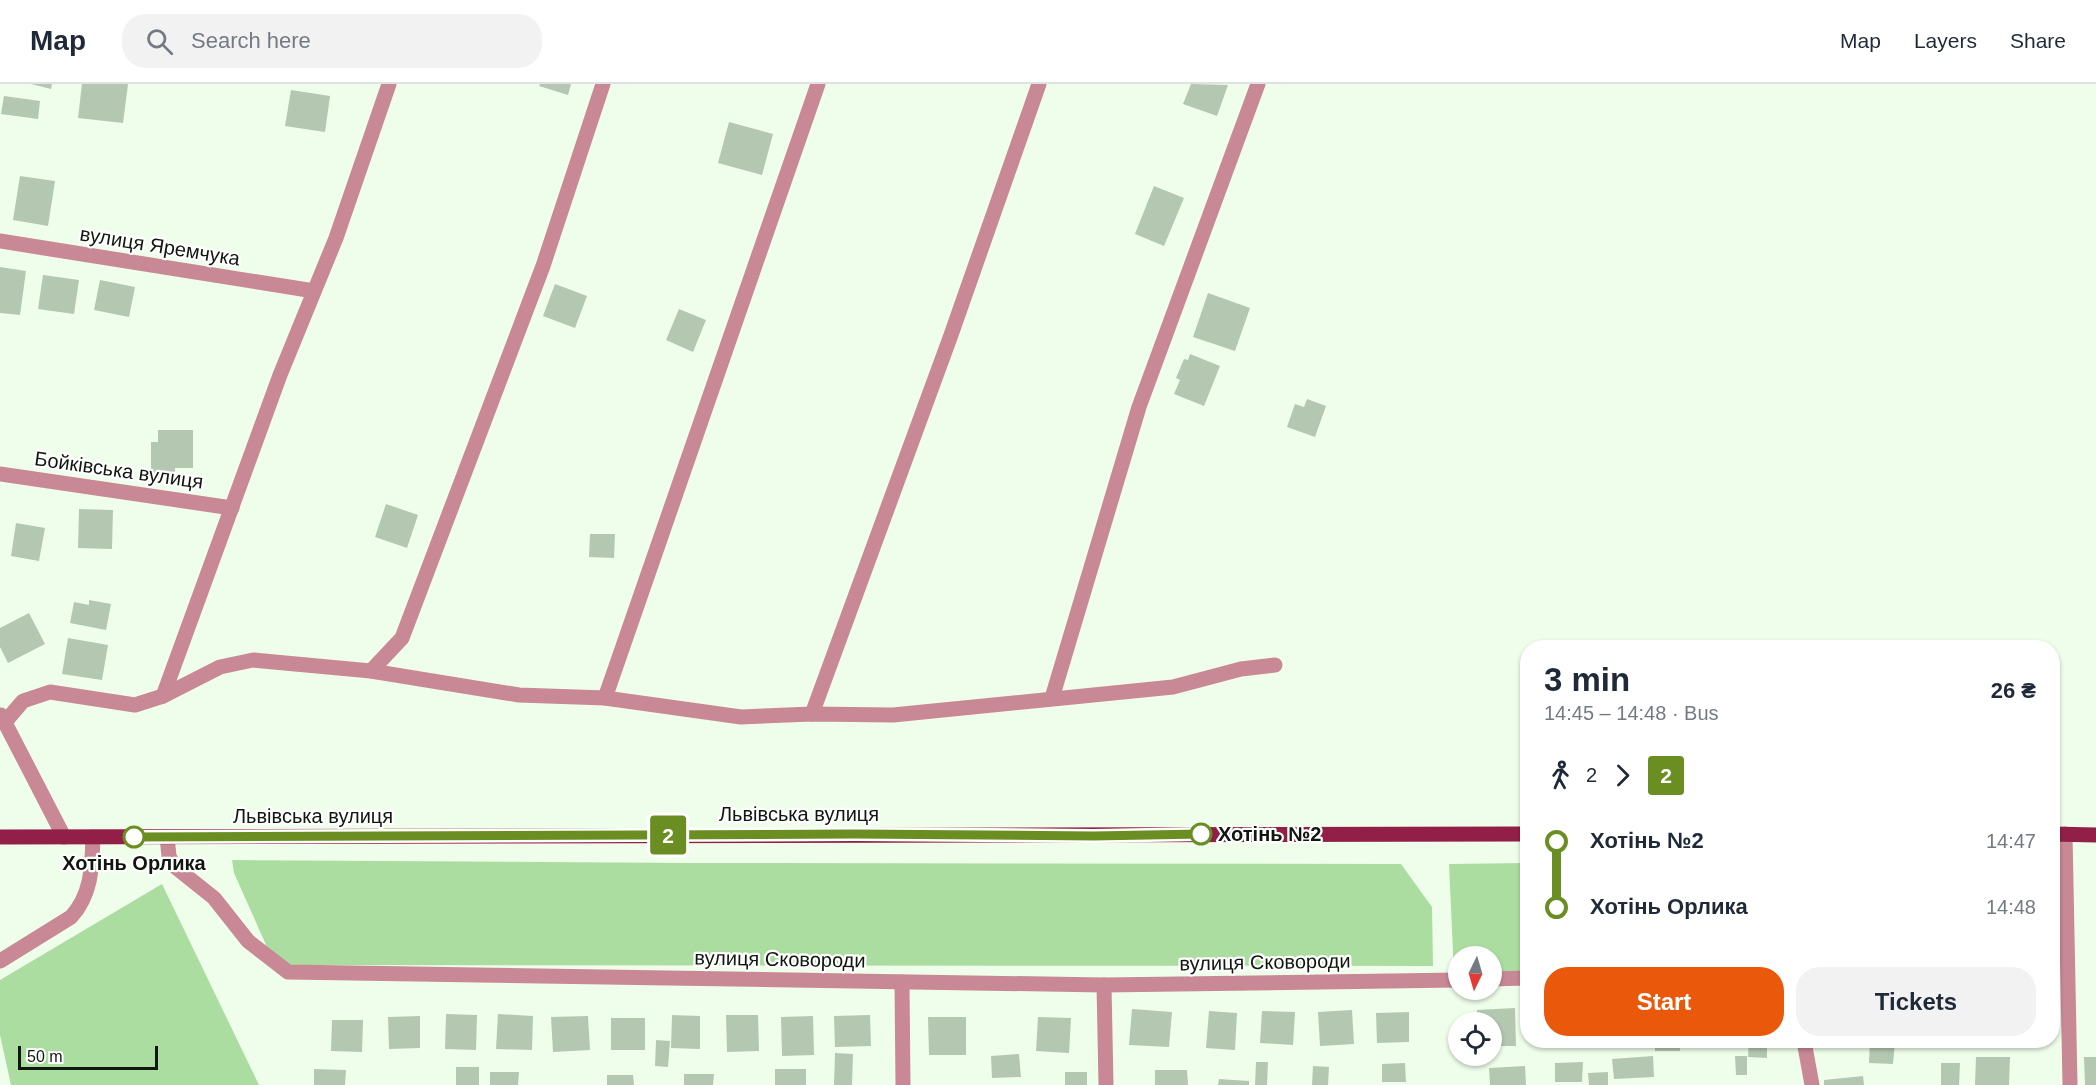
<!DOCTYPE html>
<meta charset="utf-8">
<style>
:root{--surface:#fff;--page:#f2f2f3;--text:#1f2937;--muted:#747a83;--line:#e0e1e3;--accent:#ea580c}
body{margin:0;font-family:Arial,sans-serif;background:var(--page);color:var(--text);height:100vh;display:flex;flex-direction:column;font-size:22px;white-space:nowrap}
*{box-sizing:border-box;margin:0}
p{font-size:20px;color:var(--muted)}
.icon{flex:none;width:33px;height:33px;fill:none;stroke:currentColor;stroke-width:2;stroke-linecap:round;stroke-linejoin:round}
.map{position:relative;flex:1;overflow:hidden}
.side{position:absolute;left:1520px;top:556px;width:540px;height:408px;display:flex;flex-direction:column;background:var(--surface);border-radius:24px;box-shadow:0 2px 4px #0004}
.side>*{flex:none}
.badge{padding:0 12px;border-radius:4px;font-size:21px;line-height:39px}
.needle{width:39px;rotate:185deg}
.fabs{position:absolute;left:1448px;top:862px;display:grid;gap:12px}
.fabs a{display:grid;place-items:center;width:54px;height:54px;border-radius:50%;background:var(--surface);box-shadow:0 2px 4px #0004;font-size:30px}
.scale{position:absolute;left:18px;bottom:15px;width:140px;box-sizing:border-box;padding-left:6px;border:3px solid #10170e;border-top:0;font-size:16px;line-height:21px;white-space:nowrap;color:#10170e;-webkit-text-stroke:4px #fff;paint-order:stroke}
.map>.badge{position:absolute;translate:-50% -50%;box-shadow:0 0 0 3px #fff}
.legs{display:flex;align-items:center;gap:9px;height:66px;padding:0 24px;font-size:20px}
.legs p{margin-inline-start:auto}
.headline{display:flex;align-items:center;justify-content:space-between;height:102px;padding:0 24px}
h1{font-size:33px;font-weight:700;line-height:45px}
.cta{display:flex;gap:12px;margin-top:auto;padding:12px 24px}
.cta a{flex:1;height:69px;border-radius:24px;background:var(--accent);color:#fff;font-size:24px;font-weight:700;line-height:69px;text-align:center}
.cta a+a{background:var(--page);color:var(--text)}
ul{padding:0 24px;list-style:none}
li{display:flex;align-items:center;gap:21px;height:66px;font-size:22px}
li i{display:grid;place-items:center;width:9px;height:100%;margin:0 8px;background:currentColor}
li i::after{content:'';width:15px;height:15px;margin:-8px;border:4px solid;border-radius:50%;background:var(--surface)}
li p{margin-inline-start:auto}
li:first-child i{background:linear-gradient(#0000 50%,currentColor 0)}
li:last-child i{background:linear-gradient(currentColor 50%,#0000 0)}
header{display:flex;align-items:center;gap:36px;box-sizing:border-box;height:84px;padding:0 30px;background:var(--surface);border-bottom:2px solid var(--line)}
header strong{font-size:28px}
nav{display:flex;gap:33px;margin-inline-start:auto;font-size:21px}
.search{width:420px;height:54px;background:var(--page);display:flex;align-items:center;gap:15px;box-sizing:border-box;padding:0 21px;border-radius:24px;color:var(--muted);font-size:22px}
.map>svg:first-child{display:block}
.green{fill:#acdda0}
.building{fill:#b4c7b0}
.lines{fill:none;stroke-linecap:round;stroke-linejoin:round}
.minor{stroke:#c98896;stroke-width:15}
.major{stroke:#921f47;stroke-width:15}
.line-1-casing{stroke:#fff;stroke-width:14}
.line-1{stroke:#6b8e23;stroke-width:9}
.stop-1-dot{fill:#fff;stroke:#6b8e23;stroke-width:3}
.labels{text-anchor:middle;stroke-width:4.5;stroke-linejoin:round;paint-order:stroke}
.street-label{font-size:20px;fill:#10170e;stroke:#fff}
.stop-label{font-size:20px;font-weight:bold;fill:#10170e;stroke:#fff;text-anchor:start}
</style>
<header>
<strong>Map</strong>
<div class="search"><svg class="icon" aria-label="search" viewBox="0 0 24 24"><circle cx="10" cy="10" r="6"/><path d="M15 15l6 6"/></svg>Search here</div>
<nav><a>Map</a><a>Layers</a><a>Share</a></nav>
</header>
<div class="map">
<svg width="2096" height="1001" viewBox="0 0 2096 1001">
<rect width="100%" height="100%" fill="#effeeb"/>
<g class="green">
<polygon points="2052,772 2056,772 2058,885 2052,885"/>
<polygon points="232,776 688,779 1401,780 1432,823 1433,882 275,881 234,789"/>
<polygon points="1527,779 1527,889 1491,890 1491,873 1458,873 1458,890 1454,890 1449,780"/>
<polygon points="162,800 259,1001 11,1001 0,951 0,896"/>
</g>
<g class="building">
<polygon points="31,0 52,0 51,5"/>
<polygon points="82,0 128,0 123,39 78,34"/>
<polygon points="540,0 571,0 568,11 539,2"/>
<polygon points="1191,0 1228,1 1217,32 1183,20"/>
<polygon points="291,6 330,12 325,48 285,42"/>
<polygon points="4,12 40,17 38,35 1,30"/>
<polygon points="729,38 773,50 762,91 718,79"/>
<polygon points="20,92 55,97 48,142 13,136"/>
<polygon points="1154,102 1184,114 1164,162 1135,150"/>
<polygon points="0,183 26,187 20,231 0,229"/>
<polygon points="43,191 79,196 74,230 38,225"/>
<polygon points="100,196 135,203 129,233 94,226"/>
<polygon points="555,200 587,212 575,244 543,232"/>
<polygon points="1208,209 1250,224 1235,267 1193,253"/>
<polygon points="679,225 706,236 693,268 666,256"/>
<polygon points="1190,270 1220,282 1204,322 1174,310 1180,296 1176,294 1184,275 1188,276"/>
<polygon points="1307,315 1326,322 1315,353 1287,343 1295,320 1304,323"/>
<polygon points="158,346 193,346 193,384 175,384 175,390 151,390 151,358 158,358"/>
<polygon points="386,420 418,431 407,464 375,453"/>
<polygon points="79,425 113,426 112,465 78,464"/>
<polygon points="16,439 45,444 39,477 11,472"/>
<polygon points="590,450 615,450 614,474 589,473"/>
<polygon points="89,516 111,520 106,546 70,539 74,518 89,521"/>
<polygon points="29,529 45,560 8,579 0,563 0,544"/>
<polygon points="68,554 108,561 102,596 62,590"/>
<polygon points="1515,924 1516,962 1491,962 1491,939 1477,939 1477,926"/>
<polygon points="1132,925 1172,928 1169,963 1129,961"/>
<polygon points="1352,926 1354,960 1320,962 1318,928"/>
<polygon points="1209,927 1237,929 1235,966 1206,964"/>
<polygon points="1262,927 1295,928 1293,961 1260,959"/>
<polygon points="1409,928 1409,958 1377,959 1376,929"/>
<polygon points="446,930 477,931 476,966 445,965"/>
<polygon points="498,930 533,932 532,966 496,965"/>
<polygon points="672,931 700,932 700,965 671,964"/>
<polygon points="726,931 758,931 759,967 727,968"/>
<polygon points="870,931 871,962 835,963 834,932"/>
<polygon points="420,932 420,964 389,965 388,933"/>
<polygon points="588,932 590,966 553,968 551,933"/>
<polygon points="813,932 814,971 782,972 781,933"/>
<polygon points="928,933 966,933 966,971 929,971"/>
<polygon points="1038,933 1071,934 1069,969 1036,967"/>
<rect x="611" y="934" width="34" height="32"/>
<polygon points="332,936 363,936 362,968 331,967"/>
<polygon points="656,956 670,957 668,983 655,982"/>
<polygon points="1540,957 1575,957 1576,962 1540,963"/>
<polygon points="1601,957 1644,957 1644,959 1602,961"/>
<rect x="1655" y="957" width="25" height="10"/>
<polygon points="1749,957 1767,957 1767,974 1748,973"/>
<polygon points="1823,957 1863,957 1863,961 1823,962"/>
<polygon points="1870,957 1895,957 1893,980 1869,979"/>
<polygon points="835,969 853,970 852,1001 834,1001"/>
<polygon points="1019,970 1021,993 992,994 991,972"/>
<polygon points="1653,972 1654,993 1614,995 1612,975"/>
<polygon points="1735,972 1747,972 1747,991 1736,991"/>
<polygon points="1976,973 2010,973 2009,1001 1975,1001"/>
<polygon points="2084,973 2096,973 2096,1001 2085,1001"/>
<polygon points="1256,978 1268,978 1267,1001 1255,1001"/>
<polygon points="1583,978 1582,998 1555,998 1555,979"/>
<polygon points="1405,979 1406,998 1382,998 1382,980"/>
<polygon points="1941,979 1960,979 1959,1001 1941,1001"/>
<polygon points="1313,982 1329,983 1328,1001 1312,1001"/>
<polygon points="1525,982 1526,1001 1490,1001 1489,984"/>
<rect x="456" y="983" width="23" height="18"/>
<polygon points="314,985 346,986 345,1001 314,1001"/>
<rect x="775" y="985" width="31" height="16"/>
<polygon points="1155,986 1187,986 1188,1001 1155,1001"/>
<polygon points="490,988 519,988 518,1001 490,1001"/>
<rect x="1065" y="988" width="22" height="13"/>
<polygon points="1608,988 1608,1001 1589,1001 1588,989"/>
<polygon points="684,990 714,990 713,1001 684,1001"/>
<polygon points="607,991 633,991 634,1001 607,1001"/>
<polygon points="1863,992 1864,1001 1824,1001 1824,996"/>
<polygon points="1219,995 1249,997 1249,1001 1218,1001"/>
</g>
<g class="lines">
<g class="minor">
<polyline points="0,157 314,207"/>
<polyline points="0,390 232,424"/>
<polyline points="371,587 402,554 543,182 603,0"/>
<polyline points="163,612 220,583 253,576 371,587 519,611 605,614 741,633 812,630 893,631 1173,603 1241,585 1275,581"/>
<polyline points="605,614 818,0"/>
<polyline points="1052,614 1139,323 1258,0"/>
<polyline points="812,630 951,251 1039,0"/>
<polyline points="1,631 64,753"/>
<polyline points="0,637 5,638 23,617 50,608 135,621 163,612 280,291 336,154 389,0"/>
<polyline points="2065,750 2070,1001"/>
<polyline points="167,753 169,772 174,782 214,814 248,857 288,888 1104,901 1458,896"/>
<path d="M0 877 71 833C92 810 92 782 93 753"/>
<polyline points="1491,895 1527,894"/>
<polyline points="902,898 903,1001"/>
<polyline points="1104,901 1106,1001"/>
<polyline points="1804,957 1812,1001"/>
</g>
<g class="major">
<polyline points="2052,750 2096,751"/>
<polyline points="0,753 1527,750"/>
</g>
</g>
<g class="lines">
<defs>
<polyline id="line-1" points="134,753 855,750 1094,752 1201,750"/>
</defs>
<use href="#line-1" class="line-1-casing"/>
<use href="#line-1" class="line-1"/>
</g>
<g class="stop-1-dot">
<circle cx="1201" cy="750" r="10"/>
<circle cx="134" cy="753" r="10"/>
</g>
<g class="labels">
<g class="street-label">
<text transform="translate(160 162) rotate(9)" y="7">вулиця Яремчука</text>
<text transform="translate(119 386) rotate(8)" y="7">Бойківська вулиця</text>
<text x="799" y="737">Львівська вулиця</text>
<text x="313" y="739">Львівська вулиця</text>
<text transform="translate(780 875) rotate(1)" y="7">вулиця Сковороди</text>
<text transform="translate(1265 878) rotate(-1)" y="7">вулиця Сковороди</text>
</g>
<g class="stop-label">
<text x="1218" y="757">Хотінь №2</text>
<text x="134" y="786" text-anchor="middle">Хотінь Орлика</text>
</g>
</g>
</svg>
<div class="fabs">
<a><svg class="needle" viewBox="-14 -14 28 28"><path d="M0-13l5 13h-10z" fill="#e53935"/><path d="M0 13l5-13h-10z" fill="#747a83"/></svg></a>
<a><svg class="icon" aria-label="locate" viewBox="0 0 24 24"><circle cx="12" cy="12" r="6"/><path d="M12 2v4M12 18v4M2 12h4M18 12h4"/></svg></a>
</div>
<div class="scale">50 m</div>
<b class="badge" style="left:668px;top:751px;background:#6b8e23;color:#fff">2</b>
<section class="side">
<div class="headline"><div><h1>3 min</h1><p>14:45 – 14:48 · Bus</p></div><b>26 ₴</b></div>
<div class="legs"><svg class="icon" aria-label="walk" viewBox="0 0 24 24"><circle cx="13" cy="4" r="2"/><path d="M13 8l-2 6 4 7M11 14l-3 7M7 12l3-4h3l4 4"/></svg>2<svg class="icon" aria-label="forward" viewBox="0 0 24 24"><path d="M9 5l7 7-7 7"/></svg><b class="badge" style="background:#6b8e23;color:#fff">2</b></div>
<ul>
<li><i style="color:#6b8e23"></i><b>Хотінь №2</b><p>14:47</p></li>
<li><i style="color:#6b8e23"></i><b>Хотінь Орлика</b><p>14:48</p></li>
</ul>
<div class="cta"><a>Start</a><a>Tickets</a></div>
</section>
</div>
